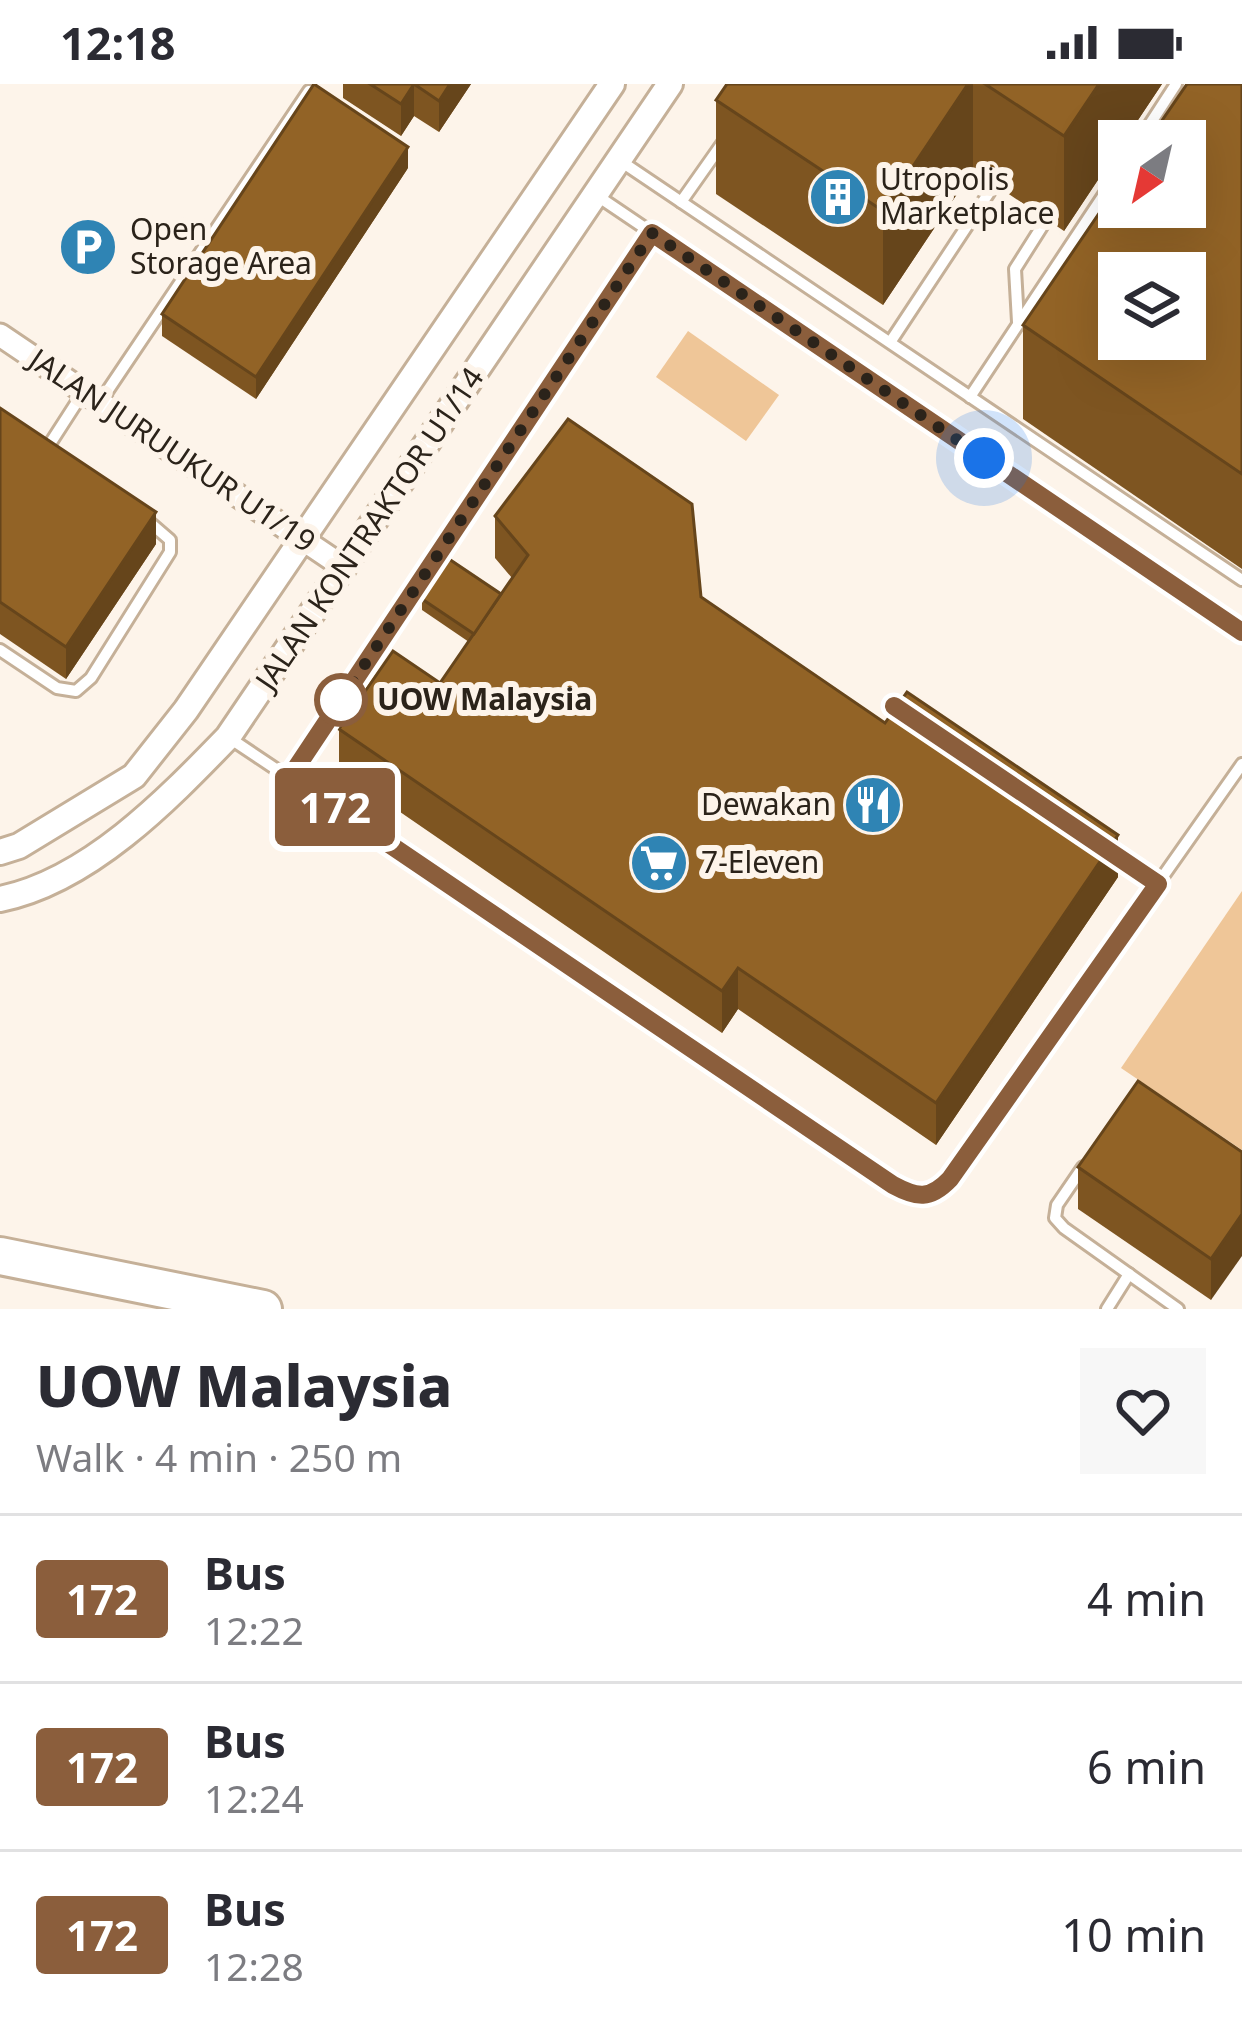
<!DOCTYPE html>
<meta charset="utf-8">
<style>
:root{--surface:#fff;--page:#f7f7f7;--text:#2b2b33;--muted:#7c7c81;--line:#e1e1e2}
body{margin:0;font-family:"Noto Sans",sans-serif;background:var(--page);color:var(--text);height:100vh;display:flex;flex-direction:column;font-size:45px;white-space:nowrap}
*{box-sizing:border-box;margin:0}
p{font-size:39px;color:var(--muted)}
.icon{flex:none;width:66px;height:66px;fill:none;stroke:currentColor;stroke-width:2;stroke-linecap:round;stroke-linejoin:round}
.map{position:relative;height:1225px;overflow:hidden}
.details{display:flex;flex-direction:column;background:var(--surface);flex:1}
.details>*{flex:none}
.badge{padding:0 24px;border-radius:9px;font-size:42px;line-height:78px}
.needle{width:78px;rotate:214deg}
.buttons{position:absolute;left:1098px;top:36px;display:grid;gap:24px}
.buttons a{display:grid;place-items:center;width:108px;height:108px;border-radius:0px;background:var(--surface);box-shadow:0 12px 48px #0002;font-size:60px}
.you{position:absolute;width:60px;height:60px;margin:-30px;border:9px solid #fff;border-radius:50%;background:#1a73e8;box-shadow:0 0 0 18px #1a73e833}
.map>.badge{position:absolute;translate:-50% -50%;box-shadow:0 0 0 6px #fff}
.round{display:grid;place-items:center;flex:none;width:126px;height:126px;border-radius:0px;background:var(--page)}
.summary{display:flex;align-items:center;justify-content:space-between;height:204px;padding:0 36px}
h1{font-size:57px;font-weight:800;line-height:90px}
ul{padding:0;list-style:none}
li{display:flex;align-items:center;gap:36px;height:168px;padding:0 36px;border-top:3px solid var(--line)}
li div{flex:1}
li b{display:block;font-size:45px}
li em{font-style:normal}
li .badge{min-width:132px;font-weight:700;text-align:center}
.status{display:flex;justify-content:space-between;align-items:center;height:84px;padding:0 60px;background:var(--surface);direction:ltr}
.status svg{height:33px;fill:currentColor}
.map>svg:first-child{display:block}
.garden{fill:#efc698}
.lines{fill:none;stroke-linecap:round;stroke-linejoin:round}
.service-casing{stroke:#c5b098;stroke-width:16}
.minor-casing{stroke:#c5b098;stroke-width:27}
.tertiary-casing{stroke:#c5b098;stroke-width:30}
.motorway-casing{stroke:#c5b098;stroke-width:42}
.service{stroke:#fff;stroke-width:10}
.minor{stroke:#fff;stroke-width:21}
.tertiary{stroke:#fff;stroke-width:24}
.motorway{stroke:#fff;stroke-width:36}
.wall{fill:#7e5521}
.shaded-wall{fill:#66451b}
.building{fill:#926326;stroke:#66451b;stroke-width:3;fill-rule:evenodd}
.line-casing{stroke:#fff;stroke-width:27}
.line{stroke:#8b5e3c;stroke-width:18}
.walk{stroke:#2b231a;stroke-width:12;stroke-dasharray:0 21.6}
.stop-dot{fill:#fff;stroke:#8b5e3c;stroke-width:6}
.labels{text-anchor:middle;stroke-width:12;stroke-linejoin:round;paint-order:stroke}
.poi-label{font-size:30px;fill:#2b231a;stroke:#fdf4ea;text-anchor:start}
.street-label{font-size:30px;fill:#2b231a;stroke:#fdf4ea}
.stop-label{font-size:30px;font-weight:bold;fill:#2b231a;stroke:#fdf4ea;text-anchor:start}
</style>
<div class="status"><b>12:18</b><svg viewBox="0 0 49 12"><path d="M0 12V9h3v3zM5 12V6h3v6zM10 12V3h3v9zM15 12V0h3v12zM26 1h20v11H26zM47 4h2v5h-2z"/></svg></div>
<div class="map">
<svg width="1242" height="1225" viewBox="0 0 1242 1225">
<rect width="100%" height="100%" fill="#fdf4ea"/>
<g class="garden">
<polygon points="688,247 779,311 746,357 656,293"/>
<polygon points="1242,807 1242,1066 1121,984"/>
</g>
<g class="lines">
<defs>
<g id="service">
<polyline points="1139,57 1176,0"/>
<polyline points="619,76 1242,496"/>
<polyline points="596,111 1242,548"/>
<polyline points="681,118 724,57"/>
<polyline points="1018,238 1015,185 1046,136"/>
<polyline points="891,257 994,101"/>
<polyline points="970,313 1119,88"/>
<polyline points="100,318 309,7"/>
<polyline points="46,366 84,307"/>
<polyline points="0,566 57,604 76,607 91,594 170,468 170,456 148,437"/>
<polyline points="228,653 915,1113 938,1107 950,1095 1242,680"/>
<polyline points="290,693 652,149"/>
<polyline points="1106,765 1158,800"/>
<polyline points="1083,1083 1057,1121 1055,1134 1064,1144 1178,1225"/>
<polyline points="1107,1225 1129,1190"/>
</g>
<polyline id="minor" points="0,251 345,484"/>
<g id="tertiary">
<polyline points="0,768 19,762 134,692 186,626 612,0"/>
<path d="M0 815C89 797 167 716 228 653L670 0"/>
</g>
<polyline id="motorway" points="0,1172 263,1225"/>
</defs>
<use href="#service" class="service-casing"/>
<use href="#minor" class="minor-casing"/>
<use href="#tertiary" class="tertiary-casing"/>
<use href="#motorway" class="motorway-casing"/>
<use href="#service" class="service"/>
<use href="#minor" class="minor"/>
<use href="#tertiary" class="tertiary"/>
<use href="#motorway" class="motorway"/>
</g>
<g class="wall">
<polygon points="343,0 471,0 439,48 414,32 401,52 343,14"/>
<polygon points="727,0 1162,0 1064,147 973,86 883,221 716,110 716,16"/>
<polygon points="1242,0 1242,485 1023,335 1023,241"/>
<polygon points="408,84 256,315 162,252 162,230"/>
<polygon points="0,324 156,460 66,595 0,550"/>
<polygon points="495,432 701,513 885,639 1118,793 936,1061 738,925 722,949 339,686 339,645 440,599 469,558 422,526 422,515 501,510 512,494 495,474"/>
<polygon points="1242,1068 1211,1216 1078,1125 1078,1083"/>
</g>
<g class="shaded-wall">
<polygon points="414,0 414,32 401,52 401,20"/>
<polygon points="450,0 471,0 439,48 439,17"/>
<polygon points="968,0 973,0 973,86 883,221 883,127"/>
<polygon points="1099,0 1162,0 1124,57 1119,57 1119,64 1064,147 1064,52"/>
<polygon points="408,63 408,84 256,315 256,293"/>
<polygon points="156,428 156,460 66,595 66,563"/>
<polygon points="1118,751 1118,793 936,1061 936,1019"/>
<polygon points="738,884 738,925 722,949 722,907"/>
<polygon points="1242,1130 1242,1172 1211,1216 1211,1175"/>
</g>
<g class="building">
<polygon points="314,0 408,63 256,293 162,230"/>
<polygon points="370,0 450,0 439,17 414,0 401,20"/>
<polygon points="727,0 968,0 883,127 716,16"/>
<polygon points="985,0 1099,0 1064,52"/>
<path d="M1187 0H1242V390L1023 241 1119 100V123H1185V57H1148ZM1119 189H1185V255H1119Z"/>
<polygon points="0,324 156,428 66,563 0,518"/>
<polygon points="568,335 692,420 701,513 885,639 907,608 1118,751 936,1019 738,884 722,907 339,645 393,567 440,599 528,471 495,432"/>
<polygon points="449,475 501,510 474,550 422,515"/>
<polygon points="1138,997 1242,1068 1242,1130 1211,1175 1078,1083"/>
</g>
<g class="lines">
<defs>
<path id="line" d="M894 622 1158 800 950 1095C930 1116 917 1114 893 1101L290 693 652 149 1242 548"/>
</defs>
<use href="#line" class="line-casing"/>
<use href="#line" class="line"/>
<polyline class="walk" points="341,616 652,149 984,374"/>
</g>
<defs>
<symbol id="building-disc" viewBox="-11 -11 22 22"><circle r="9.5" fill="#2f84b4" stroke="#fdf4ea"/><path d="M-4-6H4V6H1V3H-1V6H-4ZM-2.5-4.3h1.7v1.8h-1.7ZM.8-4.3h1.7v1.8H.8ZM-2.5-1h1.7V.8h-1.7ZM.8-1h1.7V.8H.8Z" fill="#fff"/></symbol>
<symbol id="parking-disc" viewBox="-11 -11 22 22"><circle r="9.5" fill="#2f84b4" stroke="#fdf4ea"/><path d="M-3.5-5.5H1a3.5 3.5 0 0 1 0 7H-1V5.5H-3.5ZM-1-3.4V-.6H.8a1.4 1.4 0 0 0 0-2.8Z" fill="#fff"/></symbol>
<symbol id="restaurant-disc" viewBox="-11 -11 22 22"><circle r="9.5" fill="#2f84b4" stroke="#fdf4ea"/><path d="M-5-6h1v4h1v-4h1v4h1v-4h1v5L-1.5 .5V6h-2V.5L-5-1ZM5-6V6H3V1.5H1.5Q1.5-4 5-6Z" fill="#fff"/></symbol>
<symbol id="supermarket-disc" viewBox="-11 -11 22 22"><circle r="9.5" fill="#2f84b4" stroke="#fdf4ea"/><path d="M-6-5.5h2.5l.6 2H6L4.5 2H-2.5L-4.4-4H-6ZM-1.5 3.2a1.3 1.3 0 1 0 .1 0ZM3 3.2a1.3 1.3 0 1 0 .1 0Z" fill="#fff"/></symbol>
</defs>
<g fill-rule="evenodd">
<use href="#building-disc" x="805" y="80" width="66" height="66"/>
<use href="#parking-disc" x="55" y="130" width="66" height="66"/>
<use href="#restaurant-disc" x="840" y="688" width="66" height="66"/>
<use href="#supermarket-disc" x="626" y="746" width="66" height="66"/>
</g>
<circle class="stop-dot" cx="341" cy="616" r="24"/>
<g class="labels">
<g class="poi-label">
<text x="880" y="106">Utropolis<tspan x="880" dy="34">Marketplace</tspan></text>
<text x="130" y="156">Open<tspan x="130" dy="34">Storage Area</tspan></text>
<text x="831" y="731" text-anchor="end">Dewakan</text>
<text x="701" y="789">7-Eleven</text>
</g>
<g class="street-label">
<text transform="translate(172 367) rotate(34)" y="10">JALAN JURUUKUR U1/19</text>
<text transform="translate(370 445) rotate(-56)" y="10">JALAN KONTRAKTOR U1/14</text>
</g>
<g class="stop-label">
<text x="377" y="626">UOW Malaysia</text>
</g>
</g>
</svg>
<div class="buttons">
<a><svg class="needle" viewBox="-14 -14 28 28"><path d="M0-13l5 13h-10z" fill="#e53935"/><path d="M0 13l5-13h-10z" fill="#7c7c81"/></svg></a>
<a><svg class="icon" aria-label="layers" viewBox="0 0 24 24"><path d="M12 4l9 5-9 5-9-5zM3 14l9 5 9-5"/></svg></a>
</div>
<div class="you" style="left:984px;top:374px"></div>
<b class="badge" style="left:335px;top:723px;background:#8b5e3c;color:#fff">172</b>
</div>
<section class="details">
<div class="summary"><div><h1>UOW Malaysia</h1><p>Walk · 4 min · 250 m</p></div><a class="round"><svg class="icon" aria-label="heart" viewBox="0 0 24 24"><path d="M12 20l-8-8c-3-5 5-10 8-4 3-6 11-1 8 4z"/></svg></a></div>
<ul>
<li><span class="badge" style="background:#8b5e3c;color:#fff">172</span><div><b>Bus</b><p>12:22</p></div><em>4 min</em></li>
<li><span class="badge" style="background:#8b5e3c;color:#fff">172</span><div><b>Bus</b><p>12:24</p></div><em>6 min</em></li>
<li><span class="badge" style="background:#8b5e3c;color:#fff">172</span><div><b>Bus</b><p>12:28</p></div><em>10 min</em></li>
</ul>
</section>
